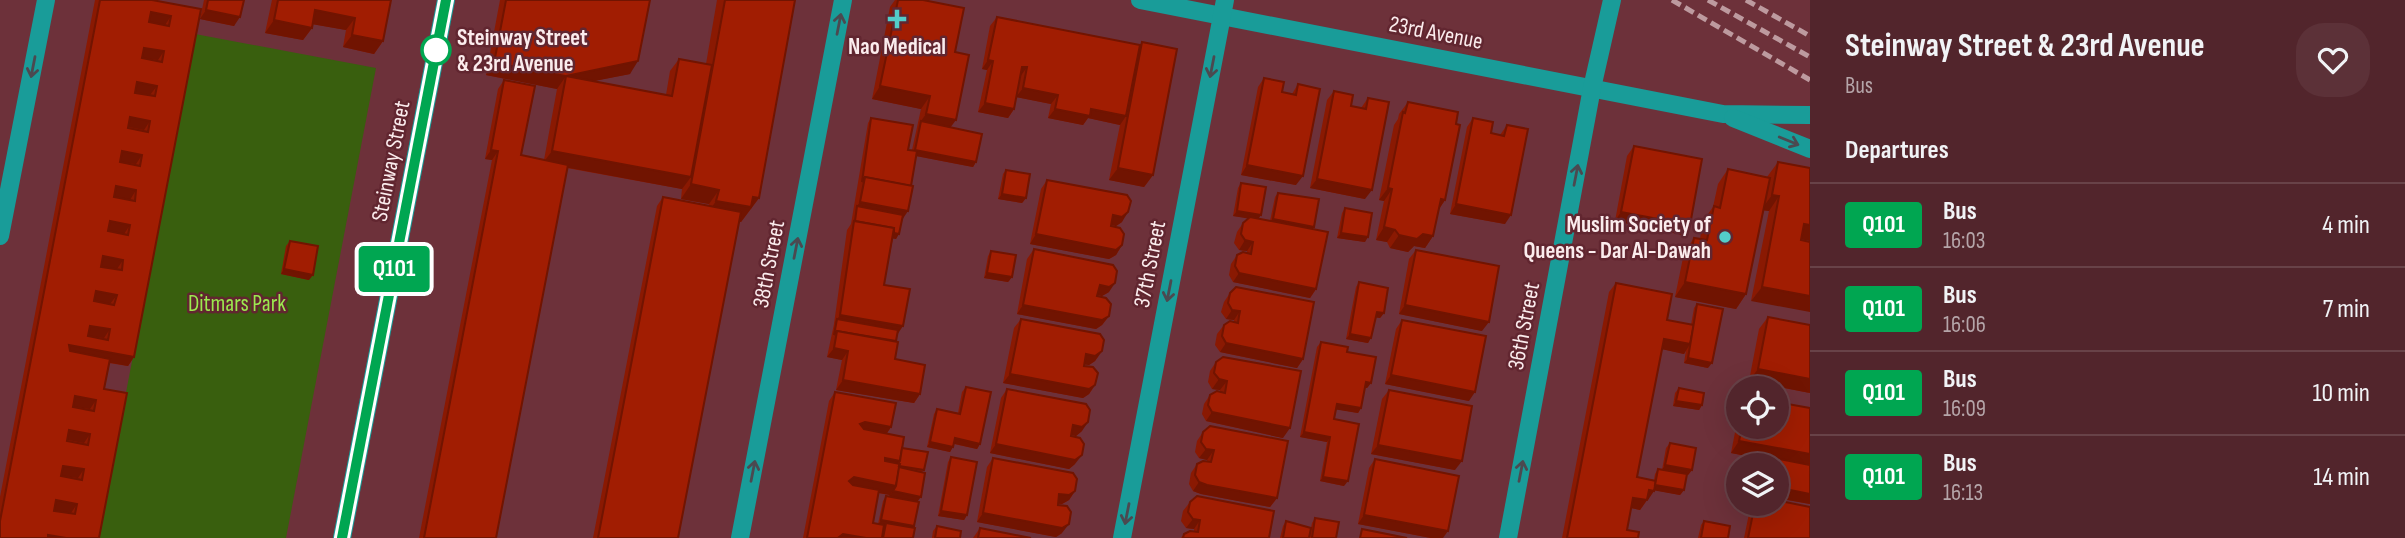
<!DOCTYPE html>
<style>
:root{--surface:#52252c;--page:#5c3138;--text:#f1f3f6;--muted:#b5a5a9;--line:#684248}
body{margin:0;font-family:"Sofia Sans Condensed",sans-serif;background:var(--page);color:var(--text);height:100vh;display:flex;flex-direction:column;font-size:26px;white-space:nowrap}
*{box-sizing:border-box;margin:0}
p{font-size:23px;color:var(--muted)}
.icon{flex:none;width:38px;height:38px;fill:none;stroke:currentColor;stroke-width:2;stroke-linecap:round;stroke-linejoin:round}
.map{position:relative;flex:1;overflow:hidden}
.sheet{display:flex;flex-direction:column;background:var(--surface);width:595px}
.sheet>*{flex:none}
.badge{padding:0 14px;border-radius:5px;font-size:24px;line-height:46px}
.tools{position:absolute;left:1726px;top:376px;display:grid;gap:14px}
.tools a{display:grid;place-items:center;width:63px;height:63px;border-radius:50%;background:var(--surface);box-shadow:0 7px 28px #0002,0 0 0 2px var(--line);font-size:35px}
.map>.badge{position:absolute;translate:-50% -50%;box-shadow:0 0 0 4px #fff}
h2{padding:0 35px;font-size:26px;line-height:63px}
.round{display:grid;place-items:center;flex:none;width:74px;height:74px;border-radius:28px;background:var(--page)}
.summary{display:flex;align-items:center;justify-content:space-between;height:119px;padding:0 35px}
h1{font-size:33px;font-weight:700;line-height:52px}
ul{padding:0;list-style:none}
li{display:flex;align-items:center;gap:21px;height:84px;padding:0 35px;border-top:2px solid var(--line)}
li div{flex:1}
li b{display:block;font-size:26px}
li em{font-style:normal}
li .badge{min-width:77px;font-weight:700;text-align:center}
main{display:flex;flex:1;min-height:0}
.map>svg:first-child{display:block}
.green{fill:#395f0e}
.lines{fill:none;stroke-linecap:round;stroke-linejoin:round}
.minor{stroke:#199c99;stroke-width:18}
.rail{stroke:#bd9a9f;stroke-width:5;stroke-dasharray:10 5;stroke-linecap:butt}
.wall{fill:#8a1902;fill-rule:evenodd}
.shaded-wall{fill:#711401}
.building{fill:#a11d02;stroke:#711401;stroke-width:2;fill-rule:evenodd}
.oneway{stroke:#4b4950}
.line-casing{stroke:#fff;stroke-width:16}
.line{stroke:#00a651;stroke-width:10}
.poi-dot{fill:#53cdca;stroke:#612630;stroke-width:2.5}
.stop-dot{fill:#fff;stroke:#00a651;stroke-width:3.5}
.labels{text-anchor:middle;stroke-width:5;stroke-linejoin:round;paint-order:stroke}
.street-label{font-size:23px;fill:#fbeced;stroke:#612630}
.stop-label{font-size:23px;font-weight:bold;fill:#fbeced;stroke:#612630;text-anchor:start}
.poi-label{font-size:23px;font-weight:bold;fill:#fbeced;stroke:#612630}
.park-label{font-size:23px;fill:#9be94f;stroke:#612630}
</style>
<main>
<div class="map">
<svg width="1810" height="538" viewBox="0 0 1810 538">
<rect width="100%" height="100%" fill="#6d313a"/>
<polygon class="green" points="195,34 376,68 286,538 98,538"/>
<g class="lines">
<g class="minor">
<polyline points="1140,0 1723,114 1810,115"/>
<polyline points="1733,118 1810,149"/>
<polyline points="0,236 46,0"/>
<polyline points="342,538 446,0"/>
<polyline points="740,538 843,0"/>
<polyline points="1122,538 1225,0"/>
<polyline points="1508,538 1592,88 1612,0"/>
</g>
<g class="rail">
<polyline points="1672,0 1810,80"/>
<polyline points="1708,0 1810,57"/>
<polyline points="1746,0 1810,36"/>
</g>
</g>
<g class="wall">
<polygon points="95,0 152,0 201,9 134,357 128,366 109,363 104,389 99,538 0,538 0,497"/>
<polygon points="204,0 244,0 234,26 200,19"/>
<polygon points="272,0 391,0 383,41 374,54 343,47 346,30 312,24 312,28 303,40 265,33"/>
<polygon points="500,0 650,0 630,74 593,81 666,95 670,71 679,59 706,64 717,0 795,0 759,198 741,222 739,222 678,538 593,538 657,206 663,197 708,206 709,204 681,199 682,189 567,168 496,538 419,538 492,160 485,159 498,89 504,80 521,155 544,160 557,89 486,75"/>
<polygon points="895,0 923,0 955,52 950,127 976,162 973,167 916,156 902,220 896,239 893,238 884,285 897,335 895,359 920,394 914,403 836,390 842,360 827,357 834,324 847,230 851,224 868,123 871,118 908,150 912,150 921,109 872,99 890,7"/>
<polygon points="997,17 1140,45 1142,42 1153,175 1144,187 1109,180 1120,125 1088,118 1083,125 1048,118 1051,104 1016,97 1014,109 1008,118 978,112 987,70 982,69 990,26"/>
<polygon points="1264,78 1282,92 1292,94 1298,84 1296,185 1241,175 1258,87"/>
<polygon points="1334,91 1351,106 1361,108 1368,98 1365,199 1310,188 1327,100"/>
<polygon points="1408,102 1445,200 1439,209 1433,236 1425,248 1414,246 1408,252 1390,248 1387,242 1376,240 1384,201 1379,200 1394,125 1398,119 1399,114"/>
<polygon points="1473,118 1491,133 1500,135 1507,125 1505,224 1450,214 1467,127"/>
<polygon points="1634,146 1690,225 1683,235 1615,221 1627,156"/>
<polygon points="1778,162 1801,240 1751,301 1769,211 1763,210 1746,294 1736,309 1675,297 1684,253 1694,238 1700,239 1703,221 1713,207 1718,184 1728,169 1767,177"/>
<polygon points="1006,170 1026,198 1022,203 998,199 1003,174"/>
<polygon points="1047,180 1122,222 1116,226 1111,225 1111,226 1122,245 1116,255 1109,259 1030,244 1041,189"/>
<polygon points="1241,183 1261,215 1258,219 1270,221 1275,197 1278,193 1312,229 1316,289 1310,298 1233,282 1229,275 1231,264 1237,255 1247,253 1247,251 1239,250 1234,243 1237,232 1243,223 1249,218 1233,216 1238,188"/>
<polygon points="1345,208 1365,242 1337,238 1342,213"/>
<polygon points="290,241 309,280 281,274 286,246"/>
<polygon points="1034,249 1109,292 1102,296 1098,295 1109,316 1102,325 1096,329 1017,314 1027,259"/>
<polygon points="1416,250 1482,331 1399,314 1409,259"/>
<polygon points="991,251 1012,277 1008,282 984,278 988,256"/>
<polygon points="1359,282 1384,313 1380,318 1376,317 1368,343 1346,339 1356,287"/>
<polygon points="1616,283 1667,320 1691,325 1694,308 1697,304 1708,368 1684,363 1686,350 1684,354 1662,349 1637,477 1654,480 1655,474 1658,469 1662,470 1666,448 1670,443 1692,470 1688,475 1687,474 1684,490 1680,495 1654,490 1640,510 1631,508 1627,530 1638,538 1562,538 1609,292"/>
<polygon points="1230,293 1303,359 1297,368 1220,352 1215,345 1217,334 1224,325 1234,322 1234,320 1226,319 1221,312 1224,302"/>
<polygon points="1768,317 1810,325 1810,393 1749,381 1759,329"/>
<polygon points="1021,319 1102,351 1095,361 1089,365 1084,364 1095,385 1089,394 1083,398 1003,383 1014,328"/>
<polygon points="1402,320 1469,401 1385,384 1396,329"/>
<polygon points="1321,342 1347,352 1371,383 1367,388 1365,388 1361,408 1358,413 1336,409 1334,419 1344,486 1320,481 1327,442 1300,437 1317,347"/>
<polygon points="1216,362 1283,438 1206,421 1202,414 1204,404 1210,395 1220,392 1220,390 1212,389 1208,382 1210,371"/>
<polygon points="966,387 980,444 977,449 954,444 950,452 927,447 934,414 937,409 958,413 962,392"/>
<polygon points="1679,388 1702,405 1699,410 1673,406 1675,393"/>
<polygon points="1007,389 1082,431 1076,436 1071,435 1075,464 1069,469 990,453 1001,398"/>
<polygon points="1389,390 1455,470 1371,454 1382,399"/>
<path d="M835 392 891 427 887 433 902 448 923 472 913 528V538H803L829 401ZM878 493 890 495 889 496H886L883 501 878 524 873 523Z"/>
<polygon points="1810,408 1810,504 1776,498 1776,466 1758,466 1762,459 1731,453 1738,417 1738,427 1776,427"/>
<polygon points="1203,432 1277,498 1270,507 1201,494 1193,491 1189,484 1191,473 1197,464 1207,461 1207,460 1199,458 1195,452 1197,441"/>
<polygon points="951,457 967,515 964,520 938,516 948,462"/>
<polygon points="993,458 1075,491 1069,500 1062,504 1058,504 1062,533 1056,537 977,522 987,467"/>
<polygon points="1375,459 1443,538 1431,538 1358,524 1369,468"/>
<polygon points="1190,502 1269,538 1181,538 1184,534 1194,531 1194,529 1186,528 1181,521 1183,511"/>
<polygon points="1751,504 1776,504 1810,538 1744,538"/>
<polygon points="1315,518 1336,538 1280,538 1283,526 1286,521 1311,528 1312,523"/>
<polygon points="1704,521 1728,538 1698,538 1701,525"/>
<polygon points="937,526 960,538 932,538 933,531"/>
<polygon points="980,528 1031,538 973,538"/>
</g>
<g class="shaded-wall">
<polygon points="206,10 240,17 234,26 200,19"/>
<polygon points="315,10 355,18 346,30 306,23"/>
<polygon points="151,12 171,16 165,25 144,21"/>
<polygon points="274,20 312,28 303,40 265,33"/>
<polygon points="352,35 383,41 374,54 343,47"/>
<polygon points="144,48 164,51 158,60 137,57"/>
<polygon points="988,60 993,61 987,70 982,69"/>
<polygon points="638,61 630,74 564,87 566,76"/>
<polygon points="494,63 566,76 557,89 486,75"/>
<polygon points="1022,67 1027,67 1020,77"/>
<polygon points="137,82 157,86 150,95 130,91"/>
<polygon points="880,86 930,96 921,109 872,99"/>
<polygon points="1023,88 1058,95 1051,104 1016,97"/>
<polygon points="985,103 1014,109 1008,118 978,112"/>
<polygon points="1055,109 1091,109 1126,116 1120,125 1088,118 1083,125 1048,118"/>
<polygon points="926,114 956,120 947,132 921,121"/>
<polygon points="130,117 150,121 144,130 124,126"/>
<polygon points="491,150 498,151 492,160 485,159"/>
<polygon points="915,150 976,162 973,167 911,155"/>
<polygon points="122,151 142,155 136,164 115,161"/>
<polygon points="552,151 691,177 682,189 543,163"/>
<polygon points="1247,165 1303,176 1296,185 1241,175"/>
<polygon points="1118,168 1153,175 1144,187 1109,180"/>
<polygon points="1317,179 1372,190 1365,199 1310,188"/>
<polygon points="691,184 719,190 709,204 681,199"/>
<polygon points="116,186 136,190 130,200 110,196"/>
<polygon points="1388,188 1392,189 1384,201 1379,200"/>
<polygon points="1002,194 1026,198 1022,203 998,199"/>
<polygon points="1772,195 1779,196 1769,211 1761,210"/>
<polygon points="753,197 759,198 741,222 706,216 716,201"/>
<polygon points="1441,199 1445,200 1437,212"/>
<polygon points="860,202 908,211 902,220 857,206"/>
<polygon points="1456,204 1511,215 1505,224 1450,214"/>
<polygon points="1237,211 1261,215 1257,220 1233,216"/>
<polygon points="1128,212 1122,222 1116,226 1107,224 1113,215"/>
<polygon points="1621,212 1690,225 1683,235 1615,221"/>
<polygon points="1273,219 1314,227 1311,232 1270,224"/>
<polygon points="110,221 130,225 124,234 103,230"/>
<polygon points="1804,224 1810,225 1810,241 1794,238"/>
<polygon points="853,227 899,234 896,239 852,231"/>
<polygon points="1384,227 1395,230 1387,242 1376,240"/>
<polygon points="1341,233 1368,237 1365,242 1337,238"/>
<polygon points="1036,234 1122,245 1116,255 1109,259 1030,244"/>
<polygon points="1423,234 1433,236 1425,248 1414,246 1408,252 1390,248 1399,235"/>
<polygon points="1245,240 1253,242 1247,251 1239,250"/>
<polygon points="103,256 123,260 117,269 97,266"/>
<polygon points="284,269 313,275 309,280 281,274"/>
<polygon points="987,273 1012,277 1008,282 984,278"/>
<polygon points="1239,273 1316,289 1310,298 1233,282"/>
<polygon points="1685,282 1746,294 1736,309 1675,297"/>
<polygon points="1115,283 1109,292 1102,296 1093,294 1100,285"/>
<polygon points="1762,287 1810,296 1810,312 1751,301"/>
<polygon points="96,291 117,295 110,304 90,300"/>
<polygon points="1023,305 1109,316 1102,325 1096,329 1017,314"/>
<polygon points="1405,305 1489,322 1482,331 1399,314"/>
<polygon points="1232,310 1240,311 1234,320 1226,319"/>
<polygon points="1377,312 1384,313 1380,318 1373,317"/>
<polygon points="840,315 903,326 897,335 837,319 834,324"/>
<polygon points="90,326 110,329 104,338 83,335"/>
<polygon points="1350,334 1371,338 1368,343 1346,339"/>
<polygon points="1664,339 1690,344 1684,354 1657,348"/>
<polygon points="1226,343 1303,359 1297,368 1220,352"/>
<polygon points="69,345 134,357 128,366 63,354"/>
<polygon points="834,348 848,351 842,360 827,357"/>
<polygon points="1102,351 1095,361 1089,365 1080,364 1086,354"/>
<polygon points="1688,358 1712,363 1708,368 1684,363"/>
<polygon points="1758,369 1810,379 1810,393 1749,381"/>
<polygon points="1010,374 1095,385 1089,394 1083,398 1003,383"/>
<polygon points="1391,375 1475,392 1469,401 1385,384"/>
<polygon points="1219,379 1227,381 1220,390 1212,389"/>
<polygon points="843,380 920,394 914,403 836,390"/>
<polygon points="1366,382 1371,383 1367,388 1362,387"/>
<polygon points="75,396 96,400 90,409 68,406"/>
<polygon points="1676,401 1702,405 1699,410 1673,406"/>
<polygon points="1337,404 1361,408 1358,413 1333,409"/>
<polygon points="1212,412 1290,428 1283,438 1206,421"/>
<polygon points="865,422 891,427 885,436 859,431 860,424"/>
<polygon points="1088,422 1082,431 1076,436 1067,434 1073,425"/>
<polygon points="69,430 90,434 84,443 63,439"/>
<polygon points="1304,432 1330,437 1327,442 1300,437"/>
<polygon points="955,438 980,444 977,449 951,443"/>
<polygon points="1739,441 1810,454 1810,468 1764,456 1762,459 1731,453"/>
<polygon points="930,442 953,447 950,452 927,447"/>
<polygon points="996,444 1082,455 1075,464 1069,469 990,453"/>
<polygon points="1378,445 1462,461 1455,470 1371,454"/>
<polygon points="1206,449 1214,450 1207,460 1199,458"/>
<polygon points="885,458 900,461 893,470 879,467"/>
<polygon points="1665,465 1692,470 1688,475 1662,470"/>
<polygon points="63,466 84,469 78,478 56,475"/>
<polygon points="854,477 896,486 890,495 848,487 849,481"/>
<polygon points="1323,477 1348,481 1344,486 1320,481"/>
<polygon points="1199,482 1277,498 1270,507 1201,494 1193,491"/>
<polygon points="1655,485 1684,490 1680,495 1652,490"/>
<polygon points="1776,487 1810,494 1810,504 1776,498"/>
<polygon points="1649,490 1654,491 1648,500 1642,499"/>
<polygon points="893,491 921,497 917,502 889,496"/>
<polygon points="1075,491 1069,500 1062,504 1053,503 1059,494"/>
<polygon points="1633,498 1647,500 1640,510 1627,507"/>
<polygon points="56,500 77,504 71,513 49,510"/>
<polygon points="941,511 967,515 964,520 938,516"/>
<polygon points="983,513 1069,524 1062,533 1056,537 977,522"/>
<polygon points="1364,515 1448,531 1443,538 1431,538 1358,524"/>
<polygon points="1193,519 1200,520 1194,529 1186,528"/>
<polygon points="881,520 914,526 910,531 886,523 884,526 878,525"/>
<polygon points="843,534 866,538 838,538"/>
<polygon points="48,535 66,538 46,538"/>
</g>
<g class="building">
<path d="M100 0H152L201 9 134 357 69 345 70 351 110 359 104 389 127 393 99 538H66L48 535V538H0V521ZM151 12 171 16 169 26 149 22ZM144 48 164 51 162 62 142 58ZM137 82 157 86 155 96 135 93ZM130 117 150 121 148 132 128 128ZM122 151 142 155 140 166 120 162ZM116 186 136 190 135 201 114 197ZM110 221 130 225 128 235 108 231ZM103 256 123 260 122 270 101 267ZM96 291 117 295 114 305 94 301ZM90 326 110 329 108 340 88 336ZM75 396 96 400 94 411 73 407ZM69 430 90 434 88 445 67 441ZM63 466 84 469 82 480 61 476ZM56 500 77 504 75 514 54 511Z"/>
<polygon points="208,0 244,0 240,17 206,10"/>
<polygon points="278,0 391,0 383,41 352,35 355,18 315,10 312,28 274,20"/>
<polygon points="506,0 650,0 638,61 566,76 672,96 679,59 712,65 691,177 552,151 566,76 494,63"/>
<polygon points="725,0 795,0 759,198 753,197 751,207 716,201 719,190 691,184"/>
<polygon points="898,0 923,0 964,8 955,52 969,55 956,120 926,114 930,96 880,86"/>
<polygon points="997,17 1140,45 1126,116 1091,109 1090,116 1055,109 1058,95 1023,88 1027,67 1022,67 1014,109 985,103 993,61 988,60"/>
<polygon points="1142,42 1177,49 1153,175 1118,168"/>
<polygon points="1264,78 1284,82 1282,92 1296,95 1298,84 1320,89 1303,176 1247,165"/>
<polygon points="504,80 535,86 521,155 568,165 496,538 424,538 498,151 491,150"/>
<polygon points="1334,91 1353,95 1351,106 1366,109 1368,98 1389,102 1372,190 1317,179"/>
<polygon points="1408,102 1458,112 1456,124 1460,125 1445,200 1441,199 1433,236 1423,234 1417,239 1399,235 1395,230 1384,227 1392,189 1388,188 1403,112 1405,113"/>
<polygon points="871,118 913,125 908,150 917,151 911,186 865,177 862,182"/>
<polygon points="1473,118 1493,122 1491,133 1504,136 1507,125 1528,129 1511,215 1456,204"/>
<polygon points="921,121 982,134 976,162 915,150"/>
<polygon points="1634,146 1702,159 1690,225 1621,212"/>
<polygon points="1778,162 1810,168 1810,225 1804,224 1801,240 1810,242 1810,296 1762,287 1779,196 1772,195"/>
<polygon points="1728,169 1770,178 1746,294 1685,282 1694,238 1707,240 1714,206 1720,208"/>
<polygon points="1006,170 1030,174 1026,198 1002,194"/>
<polygon points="865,177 913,186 908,211 860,202"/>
<polygon points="1047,180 1127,195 1131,201 1128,212 1122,217 1113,215 1111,226 1120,228 1124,234 1122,245 1116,250 1036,234"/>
<polygon points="1241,183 1266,187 1261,215 1237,211"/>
<polygon points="1278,193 1319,199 1314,227 1273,219"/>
<polygon points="663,197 741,212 678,538 598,538"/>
<polygon points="857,206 903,215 899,234 894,233 894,228 855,221"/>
<polygon points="1345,208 1372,213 1368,237 1341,233"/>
<polygon points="1250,217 1328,232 1316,289 1239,273 1235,266 1237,255 1243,252 1251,254 1253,242 1245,240 1241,234 1243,223"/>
<polygon points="854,221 894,228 884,285 910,289 903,326 840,315"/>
<polygon points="290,241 318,246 313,275 284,269"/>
<polygon points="1034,249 1113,265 1117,271 1115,283 1109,287 1100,285 1097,296 1106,298 1111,304 1109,316 1102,320 1023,305"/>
<polygon points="1416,250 1499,266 1489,322 1405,305"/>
<polygon points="991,251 1016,255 1012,277 987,273"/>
<polygon points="1359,282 1388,288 1384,313 1377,312 1371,338 1350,334"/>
<polygon points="1616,283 1672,294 1667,320 1694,325 1690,344 1664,339 1637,477 1656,481 1654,491 1649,490 1647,500 1633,498 1627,530 1639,532 1638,538 1567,538"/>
<polygon points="1236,287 1314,302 1303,359 1226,343 1222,336 1224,325 1230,321 1238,323 1239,316 1240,311 1232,310 1228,303 1230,293"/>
<polygon points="1697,304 1723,309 1712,363 1688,358"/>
<polygon points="1768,317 1810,325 1810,379 1758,369"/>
<polygon points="837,319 898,330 896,341 837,331 834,335"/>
<polygon points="1021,319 1100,334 1104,340 1102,351 1095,356 1086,354 1084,366 1093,367 1098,373 1095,385 1089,389 1010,374"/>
<polygon points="1402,320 1486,336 1475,392 1391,375"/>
<polygon points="837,331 898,342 895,359 925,365 920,394 843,380 848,351 834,348"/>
<polygon points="1321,342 1348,347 1347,352 1376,357 1371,383 1366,382 1361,408 1337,404 1334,419 1359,424 1348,481 1323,477 1330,437 1304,432"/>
<polygon points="1223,357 1301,371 1290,428 1212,412 1208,405 1210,395 1217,391 1225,393 1227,381 1219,379 1214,373 1216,362"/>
<polygon points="966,387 991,392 980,444 955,438 953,447 930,442 937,409 960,414"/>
<polygon points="1679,388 1704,393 1702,405 1676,401"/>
<polygon points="1007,389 1086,404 1090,410 1088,422 1082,427 1073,425 1071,436 1080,438 1084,444 1082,455 1075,460 996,444"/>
<polygon points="1389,390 1472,406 1462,461 1378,445"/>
<polygon points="835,392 896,403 891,427 865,422 860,424 864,429 904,437 900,461 885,458 885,461 900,464 896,486 854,477 849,481 853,485 879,490 873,523 884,525 882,538 866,538 843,534 839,537 840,538 807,538"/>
<polygon points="1776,402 1810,408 1810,454 1739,441 1742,427 1776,427"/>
<polygon points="1210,426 1288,441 1277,498 1207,485 1199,482 1195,475 1197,464 1203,461 1211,462 1214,450 1206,449 1201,442 1203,432"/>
<polygon points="1670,443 1696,448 1692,470 1665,465"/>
<polygon points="902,448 928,452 924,470 899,466 900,464 898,463 900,461"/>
<polygon points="1764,456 1810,465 1810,494 1776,487 1776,466 1762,466"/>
<polygon points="951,457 977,462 967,515 941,511"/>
<polygon points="993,458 1073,473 1077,479 1075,491 1069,495 1059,494 1058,505 1067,506 1071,512 1069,524 1062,528 983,513"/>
<polygon points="1375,459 1459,476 1448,531 1364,515"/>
<polygon points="899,467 925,473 921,497 893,491 896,486"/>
<polygon points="1658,469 1687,474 1684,490 1655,485"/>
<polygon points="886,496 919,502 914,526 881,520"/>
<polygon points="1197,496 1274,511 1269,538 1183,538 1184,534 1190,531 1198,532 1200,520 1193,519 1188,512 1190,502"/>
<polygon points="1776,500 1810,507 1810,538 1748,538 1755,504 1776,504"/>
<polygon points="1315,518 1339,522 1336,538 1312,538"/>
<polygon points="1286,521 1311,528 1309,538 1283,538"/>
<polygon points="1704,521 1730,526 1728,538 1701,538"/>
<polygon points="886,523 915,528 913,538 883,538"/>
<polygon points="937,526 961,531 960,538 935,538"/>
<polygon points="980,528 1031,538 978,538"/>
<polygon points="1362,529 1407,538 1360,538"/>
</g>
<defs><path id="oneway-shaft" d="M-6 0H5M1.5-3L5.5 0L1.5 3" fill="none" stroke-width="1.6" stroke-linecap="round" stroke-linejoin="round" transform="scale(1.75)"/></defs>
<g class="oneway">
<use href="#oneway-shaft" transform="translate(839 24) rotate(-79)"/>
<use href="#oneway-shaft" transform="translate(33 67) rotate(101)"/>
<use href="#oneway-shaft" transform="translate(1212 67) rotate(101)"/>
<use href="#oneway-shaft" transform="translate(1789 141) rotate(22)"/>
<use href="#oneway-shaft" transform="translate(1576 175) rotate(-79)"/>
<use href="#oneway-shaft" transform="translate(796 248) rotate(-79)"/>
<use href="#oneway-shaft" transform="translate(1169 291) rotate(101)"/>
<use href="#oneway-shaft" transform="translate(753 471) rotate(-79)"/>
<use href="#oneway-shaft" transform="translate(1521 471) rotate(-79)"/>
<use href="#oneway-shaft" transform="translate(1127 514) rotate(101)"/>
</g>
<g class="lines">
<defs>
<polyline id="line" points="342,538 446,0"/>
</defs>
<use href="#line" class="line-casing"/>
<use href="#line" class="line"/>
</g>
<g class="poi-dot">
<path d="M893.5 8.5h7v7h7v7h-7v7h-7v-7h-7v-7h7z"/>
<circle cx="1725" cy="237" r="7"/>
</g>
<circle class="stop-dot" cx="436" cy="50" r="14"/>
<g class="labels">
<g class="street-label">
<text transform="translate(1436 32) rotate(11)" y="8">23rd Avenue</text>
<text transform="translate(390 161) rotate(-79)" y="8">Steinway Street</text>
<text transform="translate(768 264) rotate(-79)" y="8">38th Street</text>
<text transform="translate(1149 264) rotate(-79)" y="8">37th Street</text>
<text transform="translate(1523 326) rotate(-79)" y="8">36th Street</text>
</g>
<g class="stop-label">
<text x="457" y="45">Steinway Street<tspan x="457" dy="26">&amp; 23rd Avenue</tspan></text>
</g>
<g class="poi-label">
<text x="897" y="54">Nao Medical</text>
<text x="1711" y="232" text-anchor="end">Muslim Society of<tspan x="1711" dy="26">Queens - Dar Al-Dawah</tspan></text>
</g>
<g class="park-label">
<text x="237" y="311">Ditmars Park</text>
</g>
</g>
</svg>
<div class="tools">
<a><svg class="icon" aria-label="locate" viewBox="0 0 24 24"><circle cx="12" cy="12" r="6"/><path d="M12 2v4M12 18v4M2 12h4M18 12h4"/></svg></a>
<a><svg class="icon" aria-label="layers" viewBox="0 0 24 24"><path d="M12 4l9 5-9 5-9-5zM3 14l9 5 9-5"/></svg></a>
</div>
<b class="badge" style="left:394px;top:269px;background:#00a651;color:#fff">Q101</b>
</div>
<section class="sheet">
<div class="summary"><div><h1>Steinway Street &amp; 23rd Avenue</h1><p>Bus</p></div><a class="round"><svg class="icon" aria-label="heart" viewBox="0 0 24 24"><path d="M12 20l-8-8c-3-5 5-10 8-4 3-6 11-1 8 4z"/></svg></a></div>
<h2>Departures</h2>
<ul>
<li><span class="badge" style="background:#00a651;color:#fff">Q101</span><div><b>Bus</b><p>16:03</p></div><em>4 min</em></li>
<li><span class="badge" style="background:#00a651;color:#fff">Q101</span><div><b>Bus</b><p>16:06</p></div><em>7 min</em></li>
<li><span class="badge" style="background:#00a651;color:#fff">Q101</span><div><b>Bus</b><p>16:09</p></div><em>10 min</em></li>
<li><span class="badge" style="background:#00a651;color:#fff">Q101</span><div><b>Bus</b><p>16:13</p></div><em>14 min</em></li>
</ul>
</section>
</main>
